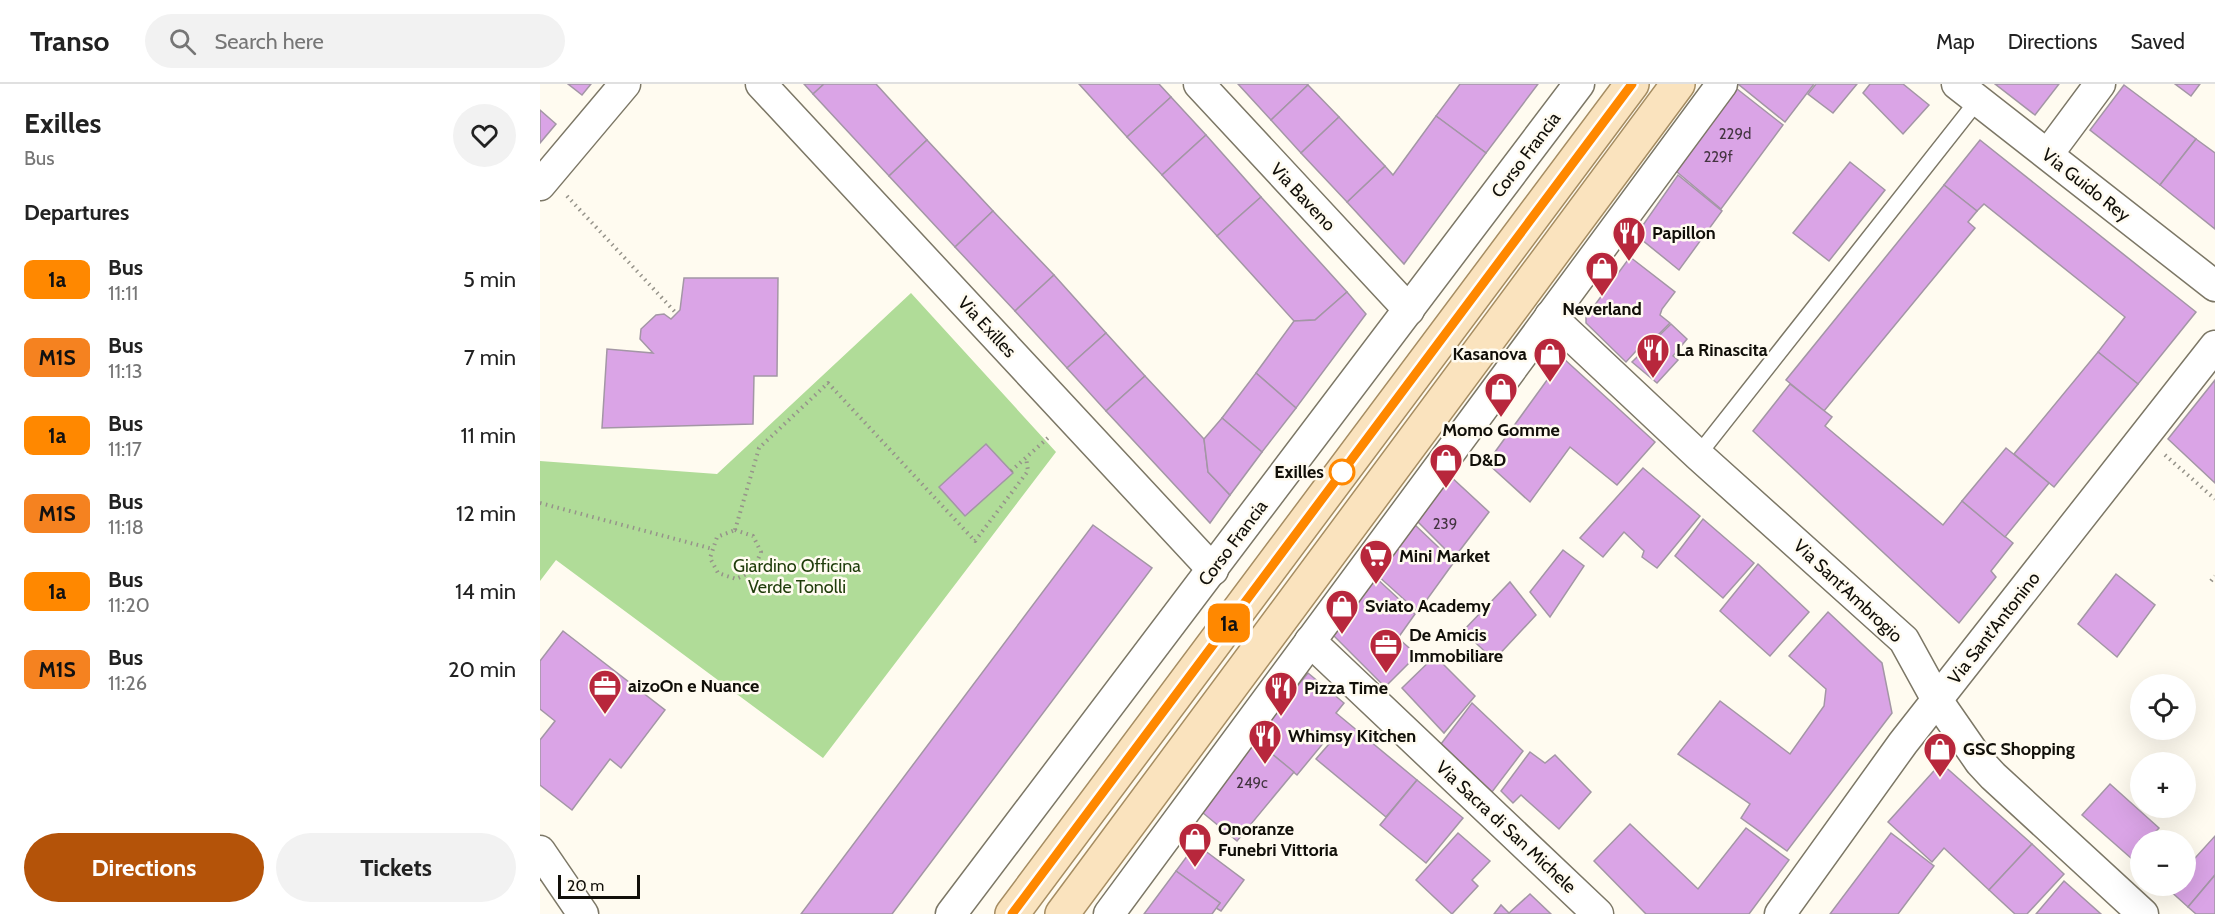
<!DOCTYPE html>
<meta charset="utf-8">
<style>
:root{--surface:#fff;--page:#f2f2f2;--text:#222;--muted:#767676;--line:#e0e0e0;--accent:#b45309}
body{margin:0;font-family:Cabin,sans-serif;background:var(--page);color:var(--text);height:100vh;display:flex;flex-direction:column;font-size:22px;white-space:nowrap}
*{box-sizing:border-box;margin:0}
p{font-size:20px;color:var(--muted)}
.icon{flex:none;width:33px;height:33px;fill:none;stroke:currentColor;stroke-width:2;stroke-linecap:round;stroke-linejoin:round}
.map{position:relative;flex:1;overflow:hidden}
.sheet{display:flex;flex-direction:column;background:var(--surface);width:540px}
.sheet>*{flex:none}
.badge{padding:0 12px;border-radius:9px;font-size:21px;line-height:39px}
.tools{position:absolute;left:1590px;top:590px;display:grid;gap:12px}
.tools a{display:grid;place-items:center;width:66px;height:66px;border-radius:50%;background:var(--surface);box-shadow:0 6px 24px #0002;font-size:30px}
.scale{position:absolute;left:18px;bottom:15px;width:82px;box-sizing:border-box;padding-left:6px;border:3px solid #110f09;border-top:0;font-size:16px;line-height:21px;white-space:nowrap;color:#110f09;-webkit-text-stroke:4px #fffbf0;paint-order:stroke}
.map>.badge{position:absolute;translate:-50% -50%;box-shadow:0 0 0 3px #fff}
h2{padding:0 24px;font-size:22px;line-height:54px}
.round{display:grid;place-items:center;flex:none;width:63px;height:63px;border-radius:32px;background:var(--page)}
.overview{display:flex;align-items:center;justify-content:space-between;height:102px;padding:0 24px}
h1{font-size:28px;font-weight:700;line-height:45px}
.button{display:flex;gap:12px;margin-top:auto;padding:12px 24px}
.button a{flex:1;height:69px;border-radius:36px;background:var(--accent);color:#fff;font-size:24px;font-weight:700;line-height:69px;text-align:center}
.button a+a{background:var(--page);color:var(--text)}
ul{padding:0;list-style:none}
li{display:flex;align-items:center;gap:18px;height:78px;padding:0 24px}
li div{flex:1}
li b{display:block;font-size:22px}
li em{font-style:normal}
li .badge{min-width:66px;font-weight:700;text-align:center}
header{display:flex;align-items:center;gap:36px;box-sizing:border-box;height:84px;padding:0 30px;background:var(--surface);border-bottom:2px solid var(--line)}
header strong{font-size:28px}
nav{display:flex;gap:33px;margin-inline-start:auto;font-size:21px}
.search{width:420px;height:54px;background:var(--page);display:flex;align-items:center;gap:15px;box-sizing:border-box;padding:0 21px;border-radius:33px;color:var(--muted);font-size:22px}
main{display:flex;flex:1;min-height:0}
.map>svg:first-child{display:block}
.green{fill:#b0dc98}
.building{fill:#daa4e6;stroke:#a396a5;stroke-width:1.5}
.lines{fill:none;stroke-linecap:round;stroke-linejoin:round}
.service-casing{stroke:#7c7766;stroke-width:18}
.minor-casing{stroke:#7c7766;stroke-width:33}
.primary-casing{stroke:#a68d62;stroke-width:36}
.path{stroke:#96938a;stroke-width:4;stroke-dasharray:1.5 4.5;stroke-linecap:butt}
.service{stroke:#fff;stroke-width:15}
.minor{stroke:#fff;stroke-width:30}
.primary{stroke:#fae3be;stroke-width:33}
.line-casing{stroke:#fff;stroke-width:14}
.line{stroke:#f80;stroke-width:9}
.stop-dot{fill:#fff;stroke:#f80;stroke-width:3}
.labels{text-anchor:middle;stroke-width:5;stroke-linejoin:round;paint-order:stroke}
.number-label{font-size:15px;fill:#433440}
.street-label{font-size:18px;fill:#110f09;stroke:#fffbf0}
.poi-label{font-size:18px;font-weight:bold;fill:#110f09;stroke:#fffbf0;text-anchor:start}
.stop-label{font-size:18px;font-weight:bold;fill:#110f09;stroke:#fffbf0;text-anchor:end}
.park-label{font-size:18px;fill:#1f3c0a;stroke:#fffbf0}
</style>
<header>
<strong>Transo</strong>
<div class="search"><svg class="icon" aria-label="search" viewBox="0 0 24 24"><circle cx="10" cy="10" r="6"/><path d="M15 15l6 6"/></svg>Search here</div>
<nav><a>Map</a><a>Directions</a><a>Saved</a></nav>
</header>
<main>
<section class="sheet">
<div class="overview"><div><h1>Exilles</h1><p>Bus</p></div><a class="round"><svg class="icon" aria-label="heart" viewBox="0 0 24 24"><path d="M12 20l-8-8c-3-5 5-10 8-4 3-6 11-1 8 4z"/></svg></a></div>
<h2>Departures</h2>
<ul>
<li><span class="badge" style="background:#f80;color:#111">1a</span><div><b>Bus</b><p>11:11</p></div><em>5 min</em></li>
<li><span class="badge" style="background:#f58220;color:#111">M1S</span><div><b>Bus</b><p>11:13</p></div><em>7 min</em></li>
<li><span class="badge" style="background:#f80;color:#111">1a</span><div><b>Bus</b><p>11:17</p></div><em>11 min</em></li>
<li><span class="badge" style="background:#f58220;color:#111">M1S</span><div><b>Bus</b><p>11:18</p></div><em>12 min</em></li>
<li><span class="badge" style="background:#f80;color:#111">1a</span><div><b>Bus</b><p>11:20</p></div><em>14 min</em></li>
<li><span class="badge" style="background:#f58220;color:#111">M1S</span><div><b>Bus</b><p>11:26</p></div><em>20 min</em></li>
</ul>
<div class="button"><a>Directions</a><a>Tickets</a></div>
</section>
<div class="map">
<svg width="1675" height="830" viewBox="0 0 1675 830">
<rect width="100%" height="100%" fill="#fffbf0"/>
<polygon class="green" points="371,209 516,368 283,674 16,476 0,497 0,377 177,390"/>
<g class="building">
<polygon points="28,0 51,0 42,11"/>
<polygon points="264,0 284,0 273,10"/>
<polygon points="284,0 336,0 387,56 349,92 273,10"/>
<polygon points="539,0 619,0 631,13 587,53"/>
<polygon points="698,0 767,0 768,1 731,36"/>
<polygon points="920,0 998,0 946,69 896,32"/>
<polygon points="1198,0 1274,0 1245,38"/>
<polygon points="1276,0 1317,0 1293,29 1268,10"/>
<polygon points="1330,0 1363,0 1389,21 1363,50 1323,9"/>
<polygon points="1455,0 1519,0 1495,31"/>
<polygon points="1635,0 1660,0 1651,12"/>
<polygon points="768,1 799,33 761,69 731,36"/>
<polygon points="1192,1 1243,41 1181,125 1131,83"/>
<polygon points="1584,1 1656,55 1620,101 1550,46"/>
<polygon points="631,13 666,51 622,91 587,53"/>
<polygon points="0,26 16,40 0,59"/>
<polygon points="896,32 946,69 864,180 807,118 845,82 853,91"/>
<polygon points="799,33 845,82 807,118 761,69"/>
<polygon points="666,51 721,113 677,152 622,91"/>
<polygon points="1656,55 1675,69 1675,145 1620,101"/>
<polygon points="387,56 453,127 415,163 349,92"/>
<polygon points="1440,56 1656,228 1598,300 1558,268 1585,233 1444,120 1437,127 1404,101"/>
<polygon points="1310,78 1345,106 1289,177 1253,149"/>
<polygon points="1138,91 1182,127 1139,186 1096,151"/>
<polygon points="1404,101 1437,127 1428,138 1435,144 1284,327 1246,296"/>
<polygon points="721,113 807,208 775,236 754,237 677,152"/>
<polygon points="453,127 514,191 475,227 415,163"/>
<polygon points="1090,173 1135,208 1122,225 1120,231 1130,239 1111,258 1107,255 1086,278 1046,239 1046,233"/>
<polygon points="514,191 566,249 527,284 475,227"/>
<polygon points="144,194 238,194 237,292 214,292 213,340 62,344 67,265 113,269 100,255 101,245 116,231 124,230 131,235 140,226"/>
<polygon points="807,208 826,230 756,324 716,289 754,237 775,236"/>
<polygon points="1131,240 1147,255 1133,272 1138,276 1117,299 1092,278"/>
<polygon points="566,249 605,292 566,327 527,284"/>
<polygon points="1558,268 1598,300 1514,403 1474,370"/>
<polygon points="1023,274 1115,358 1077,401 1030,363 990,418 947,379"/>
<polygon points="716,289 756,324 722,368 682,334"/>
<polygon points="605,292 664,355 668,388 690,411 670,439 566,327"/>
<polygon points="1675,296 1675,399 1628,355"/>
<polygon points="1250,300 1292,333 1285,342 1403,441 1422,417 1473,459 1451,487 1456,493 1419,539 1213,347"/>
<polygon points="682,334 722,368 690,411 668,388 664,355"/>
<polygon points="446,360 473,389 425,432 399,403"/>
<polygon points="1466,364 1509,399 1465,453 1422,417"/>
<polygon points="1103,384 1160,432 1117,484 1102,473 1104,467 1084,448 1063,473 1040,454"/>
<polygon points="909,391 949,428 914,474 876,436"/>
<polygon points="1163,435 1214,479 1183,514 1135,472"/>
<polygon points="874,440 914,478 878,528 837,491"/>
<polygon points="553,441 612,484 352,830 261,830"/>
<polygon points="1023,466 1044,482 1010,533 990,508"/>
<polygon points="1218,480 1269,528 1230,572 1180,527"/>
<polygon points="1576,490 1615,521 1577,573 1538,540"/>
<polygon points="834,492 875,530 858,554 877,571 845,603 793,551"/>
<polygon points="970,498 996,531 954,576 923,547"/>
<polygon points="1288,528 1342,579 1352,629 1247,767 1201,734 1210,720 1138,670 1180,617 1250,670 1284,622 1286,605 1249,572"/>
<polygon points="23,547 125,626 81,684 70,675 32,726 0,701 0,656 15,637 0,625 0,577"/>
<polygon points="895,572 935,612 904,649 862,604"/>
<polygon points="768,589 804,619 796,629 877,696 846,733 776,675 789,660 785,657 757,691 714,655"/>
<polygon points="932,619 983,667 952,708 901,660"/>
<polygon points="714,655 754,688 697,757 657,724"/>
<polygon points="990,668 1005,679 1015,671 1051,708 1019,745 981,711 973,719 961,707"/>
<polygon points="1401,679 1492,760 1449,806 1404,764 1392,778 1348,738"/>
<polygon points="877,696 923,734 886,779 840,741"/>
<polygon points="1570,700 1619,744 1608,756 1600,756 1600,765 1592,775 1542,731"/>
<polygon points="1090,740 1158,805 1206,744 1249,776 1209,830 1106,830 1054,777"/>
<polygon points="918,749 950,777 932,796 938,802 912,830 876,796"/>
<polygon points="1351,749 1394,782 1358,830 1290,830"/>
<polygon points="1675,752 1675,791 1648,823 1627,804 1630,801 1646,801 1646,784"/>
<polygon points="656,760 704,796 681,827 676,824 680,819 636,787"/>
<polygon points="1492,760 1524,790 1487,830 1475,830 1449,806"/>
<polygon points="636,787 680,819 672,830 604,830"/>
<polygon points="1675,791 1675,830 1656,830 1648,823"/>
<polygon points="1524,797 1561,830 1496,830"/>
<polygon points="990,810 1011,830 954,830 961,821 969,829"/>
</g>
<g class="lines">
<defs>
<polyline id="service" points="1158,371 1438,16"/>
<g id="minor">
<polyline points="221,0 673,486"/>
<polyline points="659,0 869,226"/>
<polyline points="1417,0 1675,202"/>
<polyline points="1508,70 1560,0"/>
<polyline points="0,101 85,0"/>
<polyline points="1010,232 1158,371 1364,556 1397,616 1440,678 1453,692 1603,830"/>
<polyline points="770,557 1058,830"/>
<polyline points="0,767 43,830"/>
<polyline points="411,830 1039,0"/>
<polyline points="569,830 1182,0"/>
<polyline points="1240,830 1363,659 1675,262"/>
</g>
<g id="primary">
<polyline points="472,830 1092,0"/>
<polyline points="522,830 1138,0"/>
</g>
</defs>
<use href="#service" class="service-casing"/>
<use href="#minor" class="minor-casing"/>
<use href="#primary" class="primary-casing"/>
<g class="path">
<polyline points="27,112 136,229"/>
<polyline points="1625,371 1675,415"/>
<polyline points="471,387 510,352"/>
<polyline points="0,419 173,465"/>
<polyline points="195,446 219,364 288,299 435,457 488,387 486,373"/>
<polygon points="195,446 213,452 221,468 213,487 196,495 178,489 170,474 177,453"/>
<polyline points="1671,497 1675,492"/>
</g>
<use href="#service" class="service"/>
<use href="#minor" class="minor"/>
<use href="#primary" class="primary"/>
</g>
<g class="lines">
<defs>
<polyline id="line" points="472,830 1092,0"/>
</defs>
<use href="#line" class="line-casing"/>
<use href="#line" class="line"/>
</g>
<defs>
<symbol id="restaurant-pin" viewBox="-11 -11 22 30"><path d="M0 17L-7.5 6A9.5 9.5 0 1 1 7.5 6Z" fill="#b8273c" stroke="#fffbf0"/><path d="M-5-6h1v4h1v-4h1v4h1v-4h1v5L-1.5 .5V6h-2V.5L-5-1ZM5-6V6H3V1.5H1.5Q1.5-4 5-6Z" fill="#fff"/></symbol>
<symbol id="shop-pin" viewBox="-11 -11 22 30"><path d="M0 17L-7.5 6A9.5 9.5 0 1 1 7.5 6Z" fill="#b8273c" stroke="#fffbf0"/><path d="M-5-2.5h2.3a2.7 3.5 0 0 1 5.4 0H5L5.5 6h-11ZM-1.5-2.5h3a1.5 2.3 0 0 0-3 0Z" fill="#fff"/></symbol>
<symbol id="supermarket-pin" viewBox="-11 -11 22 30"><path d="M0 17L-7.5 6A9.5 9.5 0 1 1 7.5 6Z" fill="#b8273c" stroke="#fffbf0"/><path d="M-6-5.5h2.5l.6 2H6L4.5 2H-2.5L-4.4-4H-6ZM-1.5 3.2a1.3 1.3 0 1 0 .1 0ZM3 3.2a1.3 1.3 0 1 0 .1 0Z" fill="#fff"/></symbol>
<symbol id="office-pin" viewBox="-11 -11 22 30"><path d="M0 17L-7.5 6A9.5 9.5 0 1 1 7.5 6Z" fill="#b8273c" stroke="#fffbf0"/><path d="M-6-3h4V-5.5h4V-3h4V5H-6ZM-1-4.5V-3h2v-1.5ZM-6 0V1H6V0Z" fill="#fff"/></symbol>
</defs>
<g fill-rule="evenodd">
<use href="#restaurant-pin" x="1070" y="130" width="38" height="52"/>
<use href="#shop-pin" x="1043" y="165" width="38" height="52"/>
<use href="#restaurant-pin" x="1094" y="247" width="38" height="52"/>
<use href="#shop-pin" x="991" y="251" width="38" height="52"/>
<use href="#shop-pin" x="942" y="286" width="38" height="52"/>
<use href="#shop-pin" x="887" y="357" width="38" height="52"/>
<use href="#supermarket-pin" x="817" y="453" width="38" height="52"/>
<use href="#shop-pin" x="783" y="503" width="38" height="52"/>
<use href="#office-pin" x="827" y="542" width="38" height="52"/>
<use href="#office-pin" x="46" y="583" width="38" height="52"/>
<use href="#restaurant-pin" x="722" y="585" width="38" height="52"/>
<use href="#restaurant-pin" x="706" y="633" width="38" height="52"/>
<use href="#shop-pin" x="1381" y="646" width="38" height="52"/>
<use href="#shop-pin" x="636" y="736" width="38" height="52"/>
</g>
<circle class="stop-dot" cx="802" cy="388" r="12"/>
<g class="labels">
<g class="number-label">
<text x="1195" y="55">229d</text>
<text x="1178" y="78">229f</text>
<text x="905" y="445">239</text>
<text x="712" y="704">249c</text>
</g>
<g class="street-label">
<text transform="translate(986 71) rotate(-53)" y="6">Corso Francia</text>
<text transform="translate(1546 101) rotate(38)" y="6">Via Guido Rey</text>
<text transform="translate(763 113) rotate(47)" y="6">Via Baveno</text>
<text transform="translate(447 243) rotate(47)" y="6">Via Exilles</text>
<text transform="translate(693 459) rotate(-53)" y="6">Corso Francia</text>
<text transform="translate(1308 507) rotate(43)" y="6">Via Sant'Ambrogio</text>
<text transform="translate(1454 544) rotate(-52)" y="6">Via Sant'Antonino</text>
<text transform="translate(966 743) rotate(43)" y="6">Via Sacra di San Michele</text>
</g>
<g class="poi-label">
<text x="1112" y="155">Papillon</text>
<text x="1062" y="231" text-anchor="middle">Neverland</text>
<text x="1136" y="272">La Rinascita</text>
<text x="987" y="276" text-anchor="end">Kasanova</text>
<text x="961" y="352" text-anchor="middle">Momo Gomme</text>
<text x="929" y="382">D&amp;D</text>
<text x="859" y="478">Mini Market</text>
<text x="825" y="528">Sviato Academy</text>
<text x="869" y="557">De Amicis<tspan x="869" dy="21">Immobiliare</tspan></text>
<text x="88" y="608">aizoOn e Nuance</text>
<text x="764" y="610">Pizza Time</text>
<text x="748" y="658">Whimsy Kitchen</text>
<text x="1423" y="671">GSC Shopping</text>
<text x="678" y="751">Onoranze<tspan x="678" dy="21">Funebri Vittoria</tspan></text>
</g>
<g class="stop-label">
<text x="784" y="394">Exilles</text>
</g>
<g class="park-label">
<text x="257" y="488">Giardino Officina<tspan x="257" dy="21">Verde Tonolli</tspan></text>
</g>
</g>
</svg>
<div class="tools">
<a><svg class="icon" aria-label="locate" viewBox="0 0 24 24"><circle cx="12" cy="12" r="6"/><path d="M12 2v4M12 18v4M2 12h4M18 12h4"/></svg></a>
<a>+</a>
<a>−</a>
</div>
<div class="scale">20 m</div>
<b class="badge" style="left:689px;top:539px;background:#f80;color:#111">1a</b>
</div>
</main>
